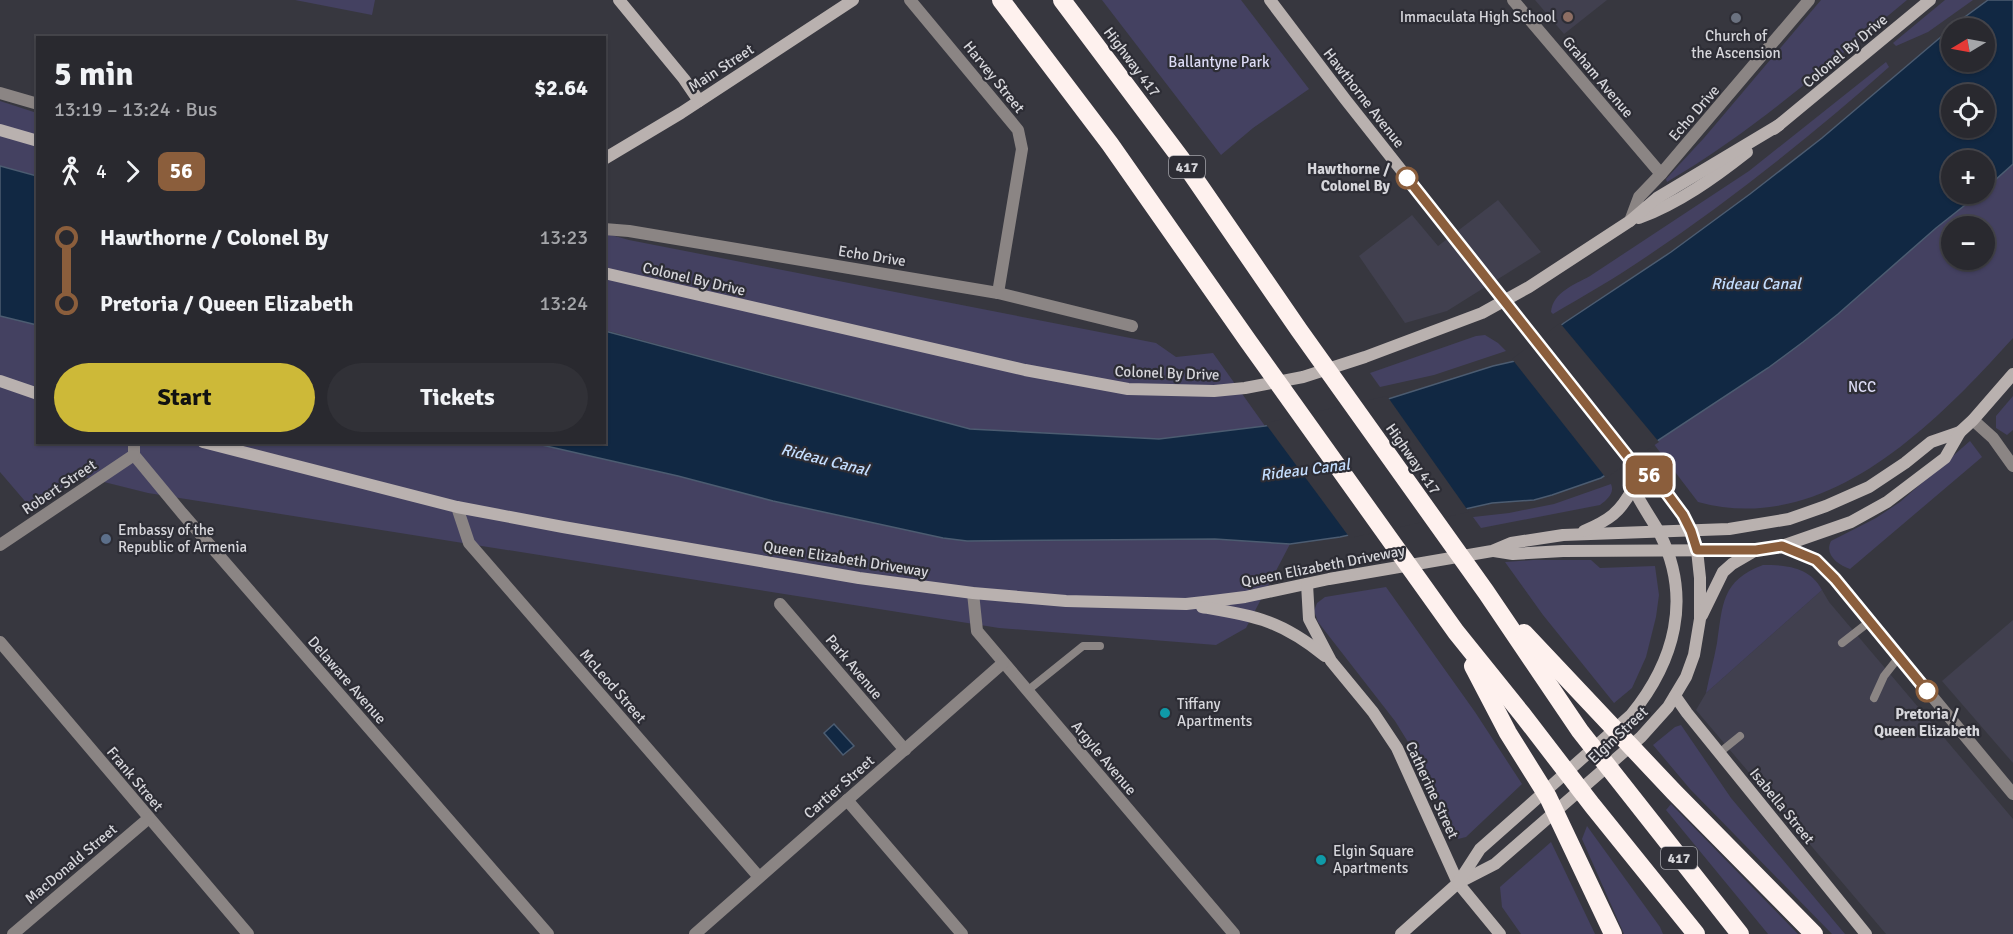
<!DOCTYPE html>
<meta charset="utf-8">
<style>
:root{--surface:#29292f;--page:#313137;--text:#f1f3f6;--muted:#a5a6aa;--line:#45454b;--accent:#cdb938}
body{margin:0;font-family:Signika,sans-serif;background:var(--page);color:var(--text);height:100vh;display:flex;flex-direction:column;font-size:22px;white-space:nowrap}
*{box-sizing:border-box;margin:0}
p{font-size:20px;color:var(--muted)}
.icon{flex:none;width:33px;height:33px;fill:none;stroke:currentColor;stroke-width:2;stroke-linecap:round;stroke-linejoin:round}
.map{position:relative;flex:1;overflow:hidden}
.panel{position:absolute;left:36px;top:36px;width:570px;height:408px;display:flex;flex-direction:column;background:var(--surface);border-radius:0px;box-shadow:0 2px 4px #0004,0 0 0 2px var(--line)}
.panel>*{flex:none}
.badge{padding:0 12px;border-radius:9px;font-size:21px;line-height:39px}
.needle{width:39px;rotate:260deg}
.tools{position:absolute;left:1941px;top:18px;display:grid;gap:12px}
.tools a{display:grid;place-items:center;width:54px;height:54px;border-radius:50%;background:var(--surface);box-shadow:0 2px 4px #0004,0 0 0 2px var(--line);font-size:30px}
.map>.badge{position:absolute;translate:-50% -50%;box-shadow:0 0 0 3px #fff}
.legs{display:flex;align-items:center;gap:9px;height:66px;padding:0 18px;font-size:20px}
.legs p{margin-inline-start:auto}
.overview{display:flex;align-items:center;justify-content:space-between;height:102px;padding:0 18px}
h1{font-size:33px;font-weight:800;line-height:45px}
.action{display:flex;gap:12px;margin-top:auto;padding:12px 18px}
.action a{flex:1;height:69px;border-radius:36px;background:var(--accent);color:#111;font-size:24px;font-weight:800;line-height:69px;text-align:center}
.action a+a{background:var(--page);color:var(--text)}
ul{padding:0 18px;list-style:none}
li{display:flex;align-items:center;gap:21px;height:66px;font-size:22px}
li i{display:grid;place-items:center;width:9px;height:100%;margin:0 8px;background:currentColor}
li i::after{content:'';width:15px;height:15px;margin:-8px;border:4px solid;border-radius:50%;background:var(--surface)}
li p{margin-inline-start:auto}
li:first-child i{background:linear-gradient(#0000 50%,currentColor 0)}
li:last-child i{background:linear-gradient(currentColor 50%,#0000 0)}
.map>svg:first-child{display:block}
.built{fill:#41404f}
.green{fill:#444161;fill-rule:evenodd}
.water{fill:#112843;stroke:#4c5c71;stroke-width:1.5;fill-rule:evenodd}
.pier{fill:#37373f}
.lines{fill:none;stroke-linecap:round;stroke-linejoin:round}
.lane{stroke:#8b8584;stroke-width:8}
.street{stroke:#8b8584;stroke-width:12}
.secondary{stroke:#b9b1af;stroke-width:12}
.highway{stroke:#fef1ee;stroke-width:18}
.line-1-casing{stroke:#fff;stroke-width:14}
.line-1{stroke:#8b5e3c;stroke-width:9}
.education-dot{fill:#8d6e63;stroke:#2d2d35;stroke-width:2}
.worship-dot{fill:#6b7280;stroke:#2d2d35;stroke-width:2}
.stop-1-dot{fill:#fff;stroke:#8b5e3c;stroke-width:3}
.service-dot{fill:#5c6f8a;stroke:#2d2d35;stroke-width:2}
.culture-dot{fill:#0f9aa8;stroke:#2d2d35;stroke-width:2}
.labels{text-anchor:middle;stroke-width:4.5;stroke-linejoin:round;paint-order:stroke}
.shield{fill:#2d2d35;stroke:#a3a3a9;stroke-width:1.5}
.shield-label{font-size:14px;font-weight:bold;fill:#d6d6db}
.poi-label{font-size:15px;fill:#d6d6db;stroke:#2d2d35;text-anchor:start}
.street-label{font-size:15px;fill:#d6d6db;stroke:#2d2d35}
.park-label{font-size:15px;fill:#dcdbf5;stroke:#2d2d35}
.stop-label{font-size:15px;font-weight:bold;fill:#d6d6db;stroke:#2d2d35;text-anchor:end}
.water-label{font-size:16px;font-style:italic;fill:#c4deff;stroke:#2d2d35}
</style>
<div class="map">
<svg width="2013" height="934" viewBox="0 0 2013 934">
<rect width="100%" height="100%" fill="#37373f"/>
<g class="built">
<polygon points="1535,0 1607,0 1564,34"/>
<polygon points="1498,200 1541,252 1447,311 1405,323 1359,256 1412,215 1438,246"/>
<polygon points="1822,590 1829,602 2013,819 2013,934 1886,934 1696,710 1706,693"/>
<polygon points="2013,620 2013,763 1942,681"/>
</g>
<g class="green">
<polygon points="295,0 375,0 372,15"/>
<polygon points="1102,0 1241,0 1309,89 1253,128 1221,155"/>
<path d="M1821 0H1907C1829 64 1754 131 1667 182L1666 179 1704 138Z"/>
<polygon points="1945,0 1973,0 1928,32 1896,46 1893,43"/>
<path d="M1886 62 1889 67C1811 136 1730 201 1643 259 1614 279 1583 296 1553 314L1551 312C1553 292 1574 285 1590 276L1749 171Z"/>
<polygon points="0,101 37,113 37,176 0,166"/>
<path d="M2013 164V338C1935 424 1826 537 1698 502L1653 443 1768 368 1803 342 1936 227 1979 194H1984L1985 189ZM1952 226H1984V260H1952Z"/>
<polygon points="604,233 629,240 1156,343 1176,357 1213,353 1265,426 1160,439 970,429 605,330"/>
<polygon points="0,316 37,325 38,442 533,443 678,476 773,501 943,538 967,541 1215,539 1290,544 1246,628 1216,645 999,628 148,493 80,476 30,507 0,472"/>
<polygon points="1485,335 1498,343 1506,351 1434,375 1380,387 1370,373 1476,336"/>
<polygon points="2013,396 2013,430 2007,435 1996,428 1996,416"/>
<path d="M1970 441 1982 457 1850 569C1838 565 1824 555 1831 541L1876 518 1900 502Z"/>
<path d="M1611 484C1615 493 1607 500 1600 505L1481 528 1473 517 1509 513 1554 504Z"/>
<polygon points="1533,560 1591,560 1600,568 1655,566 1659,595 1656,617 1646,657 1632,688 1614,703 1543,615 1505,562"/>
<path d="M1763 565C1787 565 1810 567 1822 590L1706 693C1709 677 1714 660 1717 643 1723 604 1721 581 1763 565Z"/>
<polygon points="1386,587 1475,712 1522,784 1466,837 1458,839 1453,832 1426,771 1395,721 1318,622 1314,611 1317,603 1325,597"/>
<polygon points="1681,725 1731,798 1845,934 1832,934 1690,789 1653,745 1675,727"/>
<polygon points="1671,804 1798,934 1768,934 1666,810"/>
<polygon points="1587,826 1660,927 1663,934 1624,934 1582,839"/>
<polygon points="1551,842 1595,934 1521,934 1502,907 1500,887"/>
</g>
<g class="water">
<path d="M1988 0H2013V164L1985 189 1984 160H1952V194H1979L1936 228 1838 314 1803 342 1768 368 1601 478 1552 495 1534 500 1492 503 1340 537 1290 544 1215 539 967 541 943 538 773 501 678 476 533 443 604 442 605 331 970 429 1159 439 1265 426 1385 400 1493 366 1515 361 1564 323 1671 252 1750 194 1822 138 1962 19ZM1952 28H1984V62H1952ZM1952 94H1984V128H1952Z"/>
<polygon points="0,166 37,176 37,325 0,316"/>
<polygon points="834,724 854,746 843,755 824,733"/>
</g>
<g class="pier">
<polygon points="1560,323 1659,442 1606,478 1512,359"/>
<polygon points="1387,396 1469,512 1350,538 1265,423"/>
</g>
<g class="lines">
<g class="lane">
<polyline points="1842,643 1869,622"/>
<polyline points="1027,691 1083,646 1100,646"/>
<polyline points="1874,698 1884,676 1899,657"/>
<polyline points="1719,753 1740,736"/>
</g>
<g class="street">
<polyline points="910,0 1018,130 1022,149 998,293"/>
<polyline points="1513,0 1661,174"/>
<polyline points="0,93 38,104"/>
<polyline points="1630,221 1639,197 1661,174 1809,0"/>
<polyline points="604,229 629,231 998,293 1132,326"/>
<polyline points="1973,420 1993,438 2013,466"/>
<polyline points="134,442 134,455 182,513 548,934"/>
<polyline points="457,507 469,543 759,877"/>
<polyline points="0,545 134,455"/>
<polyline points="1782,546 1816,560 1835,579 2013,794"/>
<polyline points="973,593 977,631 1234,934"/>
<polyline points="780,604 905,750"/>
<polyline points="0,642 248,934"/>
<polyline points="847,800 962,934"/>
<polyline points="13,934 149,818"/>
<polyline points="695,934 1003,663"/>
</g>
<g class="secondary">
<polyline points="619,0 684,79 699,101"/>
<polyline points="1270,0 1345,99 1636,467 1657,480 1683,515 1691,531 1697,550 1700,578 1700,619 1694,655 1686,677 1668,707 1641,737 1495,864 1458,883 1401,934"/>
<polyline points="1774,129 1930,0"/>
<polyline points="0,130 38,141"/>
<polyline points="604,159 681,113 853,0"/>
<path d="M1639 218C1679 203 1714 178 1747 152"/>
<polyline points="604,273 1025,370 1128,389 1214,391 1245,388 1303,377 1365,357 1482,313 1529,287 1630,221 1657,198 1779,125"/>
<polyline points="0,381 38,394"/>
<polyline points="203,442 457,507 563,527 859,578 973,593 1066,601 1186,604 1213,601 1245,597 1329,579 1492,551 1511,543 1563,535 1729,529 1789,519 1826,506 1869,487 1905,463 1931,442 1960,432"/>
<path d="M1584 531C1609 520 1620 513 1633 488"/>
<polyline points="1494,551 1513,554 1563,551 1756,550 1782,546 1851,522 1887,502 1945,458 1960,432 1973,420 2013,374"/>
<polyline points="1307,584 1309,619 1331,661 1373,712 1397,748 1458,883 1500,934"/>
<path d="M1202 607C1258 617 1280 620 1325 656"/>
<polyline points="1702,615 1723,572 1732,564 1756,550"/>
<polyline points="1675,696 1687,713 1866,934"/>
<path d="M1458 883 1480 849 1631 715C1675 661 1692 598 1660 534 1655 524 1634 494 1633 486 1633 480 1635 473 1636 467"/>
</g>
<g class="highway">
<polyline points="1001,0 1110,144 1248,341 1456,632 1522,714 1592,805 1696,934"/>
<polyline points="1062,0 1182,160 1299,330 1486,592 1580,731 1740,934"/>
<polyline points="1524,633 1674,792 1814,934"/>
<polyline points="1473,666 1508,733 1548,797 1613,934"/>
</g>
</g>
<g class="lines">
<defs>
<polyline id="line-1" points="1407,178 1636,467 1657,480 1683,515 1691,531 1697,550 1756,550 1782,546 1816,560 1835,579 1927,691"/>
</defs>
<use href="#line-1" class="line-1-casing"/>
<use href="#line-1" class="line-1"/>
</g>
<circle class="education-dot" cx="1568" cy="17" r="6"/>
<circle class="worship-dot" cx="1736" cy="18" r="6"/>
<g class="stop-1-dot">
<circle cx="1407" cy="178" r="10"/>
<circle cx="1927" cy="691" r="10"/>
</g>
<circle class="service-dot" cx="106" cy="539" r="6"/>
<g class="culture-dot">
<circle cx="1165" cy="713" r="6"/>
<circle cx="1321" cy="860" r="6"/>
</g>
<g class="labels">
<g class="shield">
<rect x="1169" y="156" width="36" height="22" rx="4.5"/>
<rect x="1661" y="847" width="36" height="22" rx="4.5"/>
</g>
<g class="shield-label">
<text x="1187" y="172">417</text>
<text x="1679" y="863">417</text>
</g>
<g class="poi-label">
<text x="1556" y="22" text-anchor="end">Immaculata High School</text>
<text x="1736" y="41" text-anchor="middle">Church of<tspan x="1736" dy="17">the Ascension</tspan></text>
<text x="118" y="535">Embassy of the<tspan x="118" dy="17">Republic of Armenia</tspan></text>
<text x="1177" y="709">Tiffany<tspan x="1177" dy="17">Apartments</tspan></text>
<text x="1333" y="856">Elgin Square<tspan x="1333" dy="17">Apartments</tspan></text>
</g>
<g class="street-label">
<text transform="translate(1845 51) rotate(-40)" y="5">Colonel By Drive</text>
<text transform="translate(1132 62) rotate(53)" y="5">Highway 417</text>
<text transform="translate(721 68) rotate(-33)" y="5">Main Street</text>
<text transform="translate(994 77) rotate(51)" y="5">Harvey Street</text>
<text transform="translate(1598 77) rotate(50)" y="5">Graham Avenue</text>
<text transform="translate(1364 98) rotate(52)" y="5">Hawthorne Avenue</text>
<text transform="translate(1694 113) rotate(-49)" y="5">Echo Drive</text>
<text transform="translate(872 256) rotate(9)" y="5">Echo Drive</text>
<text transform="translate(694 279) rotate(13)" y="5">Colonel By Drive</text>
<text transform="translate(1167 373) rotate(2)" y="5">Colonel By Drive</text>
<text transform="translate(1413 459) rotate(55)" y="5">Highway 417</text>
<text transform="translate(59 487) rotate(-34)" y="5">Robert Street</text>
<text transform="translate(846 559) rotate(9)" y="5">Queen Elizabeth Driveway</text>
<text transform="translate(1323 566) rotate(-11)" y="5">Queen Elizabeth Driveway</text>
<text transform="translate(854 667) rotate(50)" y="5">Park Avenue</text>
<text transform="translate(347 680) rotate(49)" y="5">Delaware Avenue</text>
<text transform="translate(613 686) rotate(49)" y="5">McLeod Street</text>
<text transform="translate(1618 735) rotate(-43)" y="5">Elgin Street</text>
<text transform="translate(1104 758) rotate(50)" y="5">Argyle Avenue</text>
<text transform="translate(135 779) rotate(50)" y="5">Frank Street</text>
<text transform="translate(839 787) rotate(-41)" y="5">Cartier Street</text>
<text transform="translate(1432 790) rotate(65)" y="5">Catherine Street</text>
<text transform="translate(1782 806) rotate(51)" y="5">Isabella Street</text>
<text transform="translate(71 864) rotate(-40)" y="5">MacDonald Street</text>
</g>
<g class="park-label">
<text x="1219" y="67">Ballantyne Park</text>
<text x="1862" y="392">NCC</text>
</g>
<g class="stop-label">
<text x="1390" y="174">Hawthorne /<tspan x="1390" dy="17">Colonel By</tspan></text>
<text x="1927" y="719" text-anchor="middle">Pretoria /<tspan x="1927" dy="17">Queen Elizabeth</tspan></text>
</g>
<g class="water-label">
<text x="1756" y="289">Rideau Canal</text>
<text transform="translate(825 459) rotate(14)" y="6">Rideau Canal</text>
<text transform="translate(1305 469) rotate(-7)" y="6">Rideau Canal</text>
</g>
</g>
</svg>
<div class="tools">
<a><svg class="needle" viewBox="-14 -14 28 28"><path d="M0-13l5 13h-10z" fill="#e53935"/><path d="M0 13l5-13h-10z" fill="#a5a6aa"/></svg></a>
<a><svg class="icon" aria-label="locate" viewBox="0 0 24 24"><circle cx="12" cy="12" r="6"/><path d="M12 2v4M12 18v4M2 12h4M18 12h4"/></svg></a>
<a>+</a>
<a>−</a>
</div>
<b class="badge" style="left:1649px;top:475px;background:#8b5e3c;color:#fff">56</b>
<section class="panel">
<div class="overview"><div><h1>5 min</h1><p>13:19 – 13:24 · Bus</p></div><b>$2.64</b></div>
<div class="legs"><svg class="icon" aria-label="walk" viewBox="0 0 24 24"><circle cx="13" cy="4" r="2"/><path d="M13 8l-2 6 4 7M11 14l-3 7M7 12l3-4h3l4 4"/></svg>4<svg class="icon" aria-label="forward" viewBox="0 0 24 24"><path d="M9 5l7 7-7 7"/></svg><b class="badge" style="background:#8b5e3c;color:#fff">56</b></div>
<ul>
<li><i style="color:#8b5e3c"></i><b>Hawthorne / Colonel By</b><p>13:23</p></li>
<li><i style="color:#8b5e3c"></i><b>Pretoria / Queen Elizabeth</b><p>13:24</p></li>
</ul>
<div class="action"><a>Start</a><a>Tickets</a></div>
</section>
</div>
